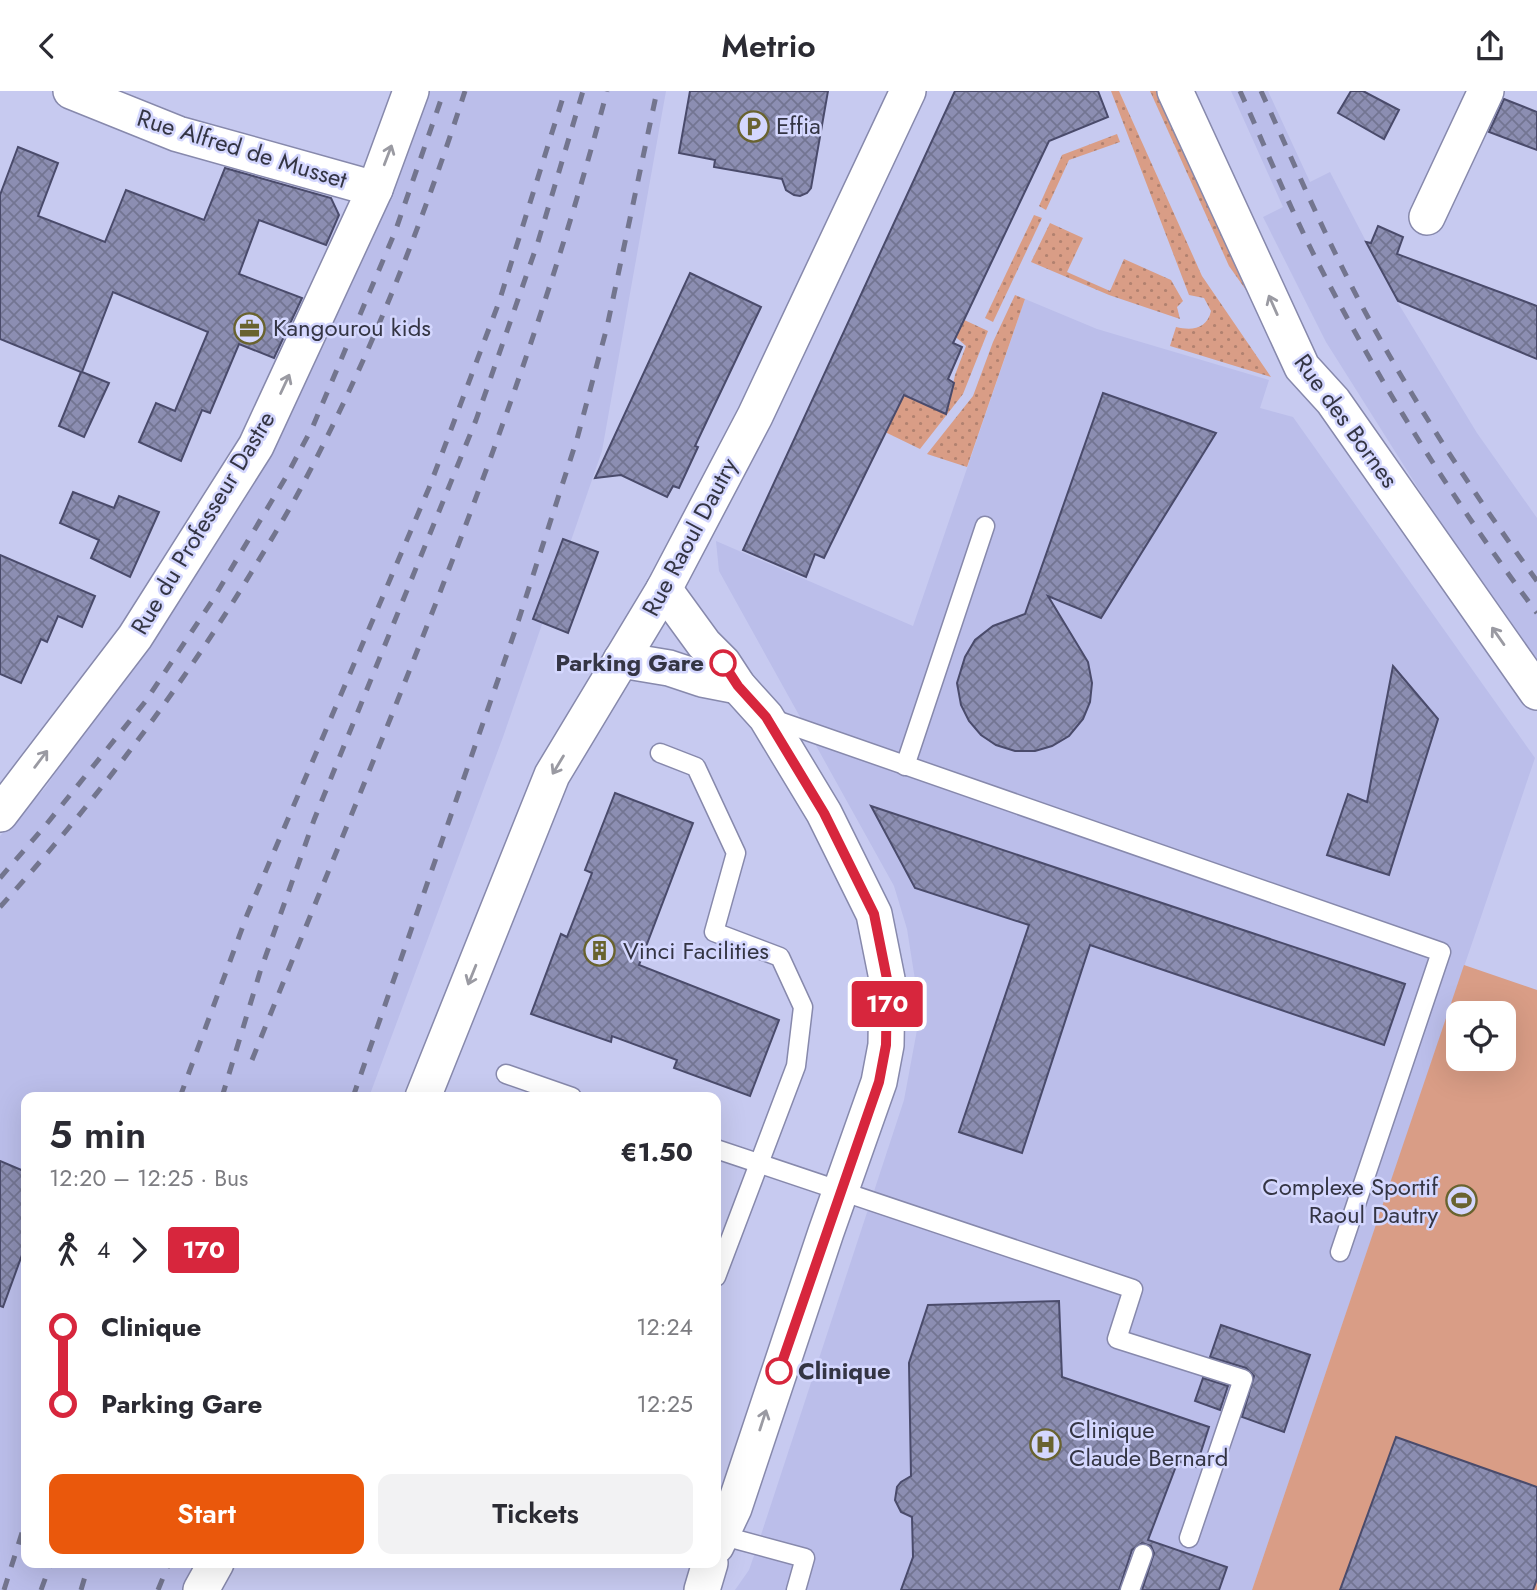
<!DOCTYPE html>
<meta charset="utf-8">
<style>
:root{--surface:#fff;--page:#f2f2f3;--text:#2b2b33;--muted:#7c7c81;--accent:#ea580c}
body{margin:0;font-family:Jost,sans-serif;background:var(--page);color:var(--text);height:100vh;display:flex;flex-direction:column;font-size:26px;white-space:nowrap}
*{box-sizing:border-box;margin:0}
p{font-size:23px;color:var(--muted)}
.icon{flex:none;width:38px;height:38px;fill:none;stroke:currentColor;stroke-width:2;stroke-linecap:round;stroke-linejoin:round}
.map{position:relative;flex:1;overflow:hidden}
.side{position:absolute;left:21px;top:1001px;width:700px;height:476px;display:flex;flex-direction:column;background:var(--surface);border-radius:14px;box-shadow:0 7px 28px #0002}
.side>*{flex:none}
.badge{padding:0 14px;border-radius:5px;font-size:24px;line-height:46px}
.tools{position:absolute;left:1446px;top:910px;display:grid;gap:14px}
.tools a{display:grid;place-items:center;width:70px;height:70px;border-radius:14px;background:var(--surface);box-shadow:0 7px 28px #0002;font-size:35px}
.map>.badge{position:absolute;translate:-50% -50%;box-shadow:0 0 0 4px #fff}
.legs{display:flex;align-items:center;gap:10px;height:77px;padding:0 28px;font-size:23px}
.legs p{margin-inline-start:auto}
.overview{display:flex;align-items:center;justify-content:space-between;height:119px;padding:0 28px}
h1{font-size:38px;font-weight:600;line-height:52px}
.button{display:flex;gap:14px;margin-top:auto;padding:14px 28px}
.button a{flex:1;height:80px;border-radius:14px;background:var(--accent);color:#fff;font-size:28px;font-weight:600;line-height:80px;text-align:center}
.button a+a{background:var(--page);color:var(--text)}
ul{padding:0 28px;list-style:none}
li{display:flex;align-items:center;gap:24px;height:77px;font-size:26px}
li i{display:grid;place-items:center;width:10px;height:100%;margin:0 9px;background:currentColor}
li i::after{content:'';width:18px;height:18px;margin:-9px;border:5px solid;border-radius:50%;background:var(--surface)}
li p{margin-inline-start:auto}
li:first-child i{background:linear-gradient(#0000 50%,currentColor 0)}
li:last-child i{background:linear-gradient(currentColor 50%,#0000 0)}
header{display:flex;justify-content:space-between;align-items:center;height:91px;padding:0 28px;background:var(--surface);font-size:32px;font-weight:600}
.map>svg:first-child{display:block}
.built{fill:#bbbeea}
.grass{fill:url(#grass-dots)}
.pitch{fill:#d99d86;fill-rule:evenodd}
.building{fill:url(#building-cross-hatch);stroke:#4a4b6b;stroke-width:2}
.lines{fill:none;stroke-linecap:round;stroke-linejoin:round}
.lane-casing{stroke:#8789ac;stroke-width:21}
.street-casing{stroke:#8789ac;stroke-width:38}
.lane{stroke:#fff;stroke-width:18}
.street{stroke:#fff;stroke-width:35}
.rail{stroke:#73758e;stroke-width:5;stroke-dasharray:12 12;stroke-linecap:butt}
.oneway{stroke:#9a9aa2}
.line-1-casing{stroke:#fff;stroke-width:16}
.line-1{stroke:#d7263d;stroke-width:10}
.stop-1-dot{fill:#fff;stroke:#d7263d;stroke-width:3.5}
.labels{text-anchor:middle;stroke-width:5;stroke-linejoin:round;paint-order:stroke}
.poi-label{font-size:24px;fill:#343544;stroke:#d4d7fe;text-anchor:start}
.street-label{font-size:24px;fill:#343544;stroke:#d4d7fe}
.stop-label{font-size:24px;font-weight:bold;fill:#343544;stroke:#d4d7fe;text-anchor:end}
</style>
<header><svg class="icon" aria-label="back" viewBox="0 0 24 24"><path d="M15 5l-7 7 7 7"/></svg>Metrio<svg class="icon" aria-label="share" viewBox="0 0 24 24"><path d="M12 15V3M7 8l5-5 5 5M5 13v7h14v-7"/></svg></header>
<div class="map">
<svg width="1537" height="1499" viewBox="0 0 1537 1499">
<defs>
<pattern id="grass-dots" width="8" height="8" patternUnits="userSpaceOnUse" patternTransform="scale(1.75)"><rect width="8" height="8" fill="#d99d86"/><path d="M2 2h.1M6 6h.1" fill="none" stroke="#b1816f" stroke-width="1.8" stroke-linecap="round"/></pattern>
<pattern id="building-cross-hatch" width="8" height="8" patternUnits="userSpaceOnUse" patternTransform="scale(1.75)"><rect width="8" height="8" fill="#8c8eb2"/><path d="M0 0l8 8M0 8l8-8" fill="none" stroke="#737592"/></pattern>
</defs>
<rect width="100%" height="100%" fill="#c7caf0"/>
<g class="built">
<polygon points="429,0 666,0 602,360 503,646 369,1006 26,1006 26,1472 193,1472 182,1499 0,1499 0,745 46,696 242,394 425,14"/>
<polygon points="1231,0 1268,0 1310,91 1330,81 1398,212 1477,342 1537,427 1537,570 1454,454 1326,251 1263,126 1283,116"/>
<polygon points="1025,208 1097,238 1269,289 1260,317 1293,326 1535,667 1252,1499 735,1499 749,1479 758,1453 904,1009 917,939 916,895 907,838 894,795 719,480 716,450 913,535"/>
</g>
<g class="grass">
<path d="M1111 0H1119L1202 185 1271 286 1170 255 1176 236C1192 240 1207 238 1211 220L1204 207 1189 204Z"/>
<polygon points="1150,0 1162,0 1270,233 1229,175"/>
<polygon points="1117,43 1120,51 1069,69 1046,119 1039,115 1062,64"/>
<polygon points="1034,124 1042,127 993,231 985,227"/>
<polygon points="1050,132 1083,147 1067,181 1110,200 1124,168 1171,189 1183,210 1177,216 1180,228 1109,204 1031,171"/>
<polygon points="1015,204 1025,208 967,376 927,363 973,305 993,251"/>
<polygon points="945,220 988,240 963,303 920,358 885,341 904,304 947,322 955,284 966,255 942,234"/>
</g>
<path class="pitch" d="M1464 874 1537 899V1499H1252ZM1458 922H1503V968H1458Z"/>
<g class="building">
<polygon points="690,0 828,0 811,97 807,102 800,105 794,104 786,99 782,88 714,76 715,69 679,62"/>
<polygon points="955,0 1098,0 1108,26 1049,50 953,252 962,256 948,288 954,292 946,323 904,304 824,467 815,463 806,486 743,459"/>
<polygon points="1351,0 1363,0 1399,19 1384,48 1338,22"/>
<polygon points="1504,8 1537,21 1537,59 1489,41"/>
<polygon points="18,56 58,72 38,125 105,151 126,99 204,129 225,77 331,107 339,124 326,154 259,129 239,183 302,207 274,267 239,253 210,322 202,319 181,370 139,351 156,312 175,320 208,241 113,201 82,281 109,292 84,346 59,335 81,281 0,248 0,104"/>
<polygon points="1378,135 1403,146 1397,163 1537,215 1537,268 1398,210 1366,151 1371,152"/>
<polygon points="690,182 761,216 695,355 698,356 679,397 673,395 667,406 621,384 595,387"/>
<polygon points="1103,302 1216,342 1101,527 1048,505 1088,571 1092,592 1090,611 1083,628 1069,645 1052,655 1035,660 1015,660 996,654 981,644 969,630 961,614 957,592 965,566 975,549 993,535 1025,523"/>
<polygon points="73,401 114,417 119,405 159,421 130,486 91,467 99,449 60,432"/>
<polygon points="563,448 598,461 568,542 533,528"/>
<polygon points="0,464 95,505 82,536 58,525 47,551 41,548 21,592 0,583"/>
<polygon points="1393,575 1438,628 1389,784 1327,764 1348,703 1367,711"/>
<polygon points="615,702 693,732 639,874 779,929 750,1005 674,977 677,969 612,945 611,951 531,923 561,843 567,846 592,782 585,779"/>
<polygon points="871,715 1405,893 1384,954 1090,854 1022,1062 959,1041 1029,834 915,797"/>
<polygon points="0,1070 26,1081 26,1153 3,1216 0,1215"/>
<polygon points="1059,1210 1062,1286 1209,1336 1196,1376 1178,1370 1148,1449 1227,1476 1219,1499 1142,1499 1154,1462 1151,1455 1142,1452 1132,1459 1119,1499 901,1499 913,1466 912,1426 901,1421 895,1409 897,1396 901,1391 911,1385 909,1272 928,1214"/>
<polygon points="1221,1234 1310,1264 1284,1341 1242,1326 1254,1285 1246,1277 1210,1266"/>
<polygon points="1203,1287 1228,1295 1220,1319 1195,1310"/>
<polygon points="1396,1346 1537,1396 1537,1488 1533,1499 1340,1499"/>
</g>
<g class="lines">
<defs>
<g id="lane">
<polyline points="770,627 1441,861 1340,1161"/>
<polyline points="660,662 696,676 736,762 714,841 780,866 803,916 796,975 716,1186"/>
<polyline points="905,675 985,435"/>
<polyline points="506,983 572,1006"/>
<polyline points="716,1058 1133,1198 1117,1248 1243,1288 1189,1447"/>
<polyline points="720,1444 805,1467 796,1499"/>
<polyline points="1130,1499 1143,1463"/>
</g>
<g id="street">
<polyline points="71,0 178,43 375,98"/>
<polyline points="1175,0 1302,276 1333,310 1537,601"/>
<polyline points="1427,126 1486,0"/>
<polyline points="664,498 704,553 723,572 738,595 766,626 824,722 874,823 887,888 886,954 879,991 826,1141 734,1417 716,1455"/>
<polyline points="621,569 669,577 702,588 738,595"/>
<polyline points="0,723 135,546 256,355 375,98 411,0"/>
<polyline points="423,1006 552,684 664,498 755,325 908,0"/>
<polyline points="201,1499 216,1472"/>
<polyline points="702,1499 710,1472"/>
</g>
</defs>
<use href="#lane" class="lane-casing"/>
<use href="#street" class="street-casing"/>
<use href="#lane" class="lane"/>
<use href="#street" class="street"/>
<g class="rail">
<path d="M1240 0C1264 53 1286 108 1312 160 1376 287 1452 408 1537 522"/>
<path d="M1261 0C1294 72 1325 146 1363 217 1414 312 1473 402 1537 490"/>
<polyline points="0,787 45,735 145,611 212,510 286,386 313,335 395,141 444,0"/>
<path d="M0 816C94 712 178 602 251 482 269 452 288 422 304 391 370 266 422 134 465 0"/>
<path d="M252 969C380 649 519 334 607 0"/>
<polyline points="180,1006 247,824 429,397 499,211 565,0"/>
<polyline points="222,1006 260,881 314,729 476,329 538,151 583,0"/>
<polyline points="353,1006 516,537 577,348 607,236 657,0"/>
<polyline points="4,1499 26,1429"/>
<polyline points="41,1499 51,1472"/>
<polyline points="81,1499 89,1472"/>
<polyline points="158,1499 169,1472"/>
</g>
</g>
<defs><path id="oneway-shaft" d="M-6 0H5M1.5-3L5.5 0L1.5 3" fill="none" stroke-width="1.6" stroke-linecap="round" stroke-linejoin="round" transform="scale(1.75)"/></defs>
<g class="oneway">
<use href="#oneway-shaft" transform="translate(388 64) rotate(-69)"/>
<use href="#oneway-shaft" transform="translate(1273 214) rotate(-114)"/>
<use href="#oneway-shaft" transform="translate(285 293) rotate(-65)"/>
<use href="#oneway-shaft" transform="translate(1498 545) rotate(-125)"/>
<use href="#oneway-shaft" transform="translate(41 668) rotate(-53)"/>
<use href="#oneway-shaft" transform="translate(558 674) rotate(121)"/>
<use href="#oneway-shaft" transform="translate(472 884) rotate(112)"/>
<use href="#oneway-shaft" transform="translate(763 1329) rotate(-72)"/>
</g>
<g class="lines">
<defs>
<polyline id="line-1" points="723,572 738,595 766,626 824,722 874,823 887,888 886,954 879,991 779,1280"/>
</defs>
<use href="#line-1" class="line-1-casing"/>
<use href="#line-1" class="line-1"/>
</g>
<defs>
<symbol id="parking-ring" viewBox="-11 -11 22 22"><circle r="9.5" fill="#d4d7fe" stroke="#69632f" stroke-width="1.5"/><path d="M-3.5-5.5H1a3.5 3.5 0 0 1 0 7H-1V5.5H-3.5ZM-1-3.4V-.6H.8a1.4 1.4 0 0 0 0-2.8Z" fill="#69632f"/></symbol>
<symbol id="office-ring" viewBox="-11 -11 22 22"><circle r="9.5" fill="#d4d7fe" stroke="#69632f" stroke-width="1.5"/><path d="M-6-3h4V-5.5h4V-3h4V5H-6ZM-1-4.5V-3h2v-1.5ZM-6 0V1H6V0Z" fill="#69632f"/></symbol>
<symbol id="building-ring" viewBox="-11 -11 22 22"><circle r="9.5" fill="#d4d7fe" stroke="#69632f" stroke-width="1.5"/><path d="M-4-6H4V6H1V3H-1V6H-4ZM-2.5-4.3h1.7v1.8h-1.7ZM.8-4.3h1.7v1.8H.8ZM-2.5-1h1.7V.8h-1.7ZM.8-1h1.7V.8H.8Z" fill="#69632f"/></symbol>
<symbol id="stadium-ring" viewBox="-11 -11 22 22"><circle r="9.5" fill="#d4d7fe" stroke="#69632f" stroke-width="1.5"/><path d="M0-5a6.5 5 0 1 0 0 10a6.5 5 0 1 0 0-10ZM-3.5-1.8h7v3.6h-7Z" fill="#69632f"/></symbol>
<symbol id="hospital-ring" viewBox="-11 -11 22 22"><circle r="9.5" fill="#d4d7fe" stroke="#69632f" stroke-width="1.5"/><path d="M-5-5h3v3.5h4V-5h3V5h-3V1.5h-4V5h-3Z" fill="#69632f"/></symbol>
</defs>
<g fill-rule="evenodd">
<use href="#parking-ring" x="736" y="18" width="35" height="35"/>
<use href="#office-ring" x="232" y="220" width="35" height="35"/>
<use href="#building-ring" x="582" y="842" width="35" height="35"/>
<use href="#stadium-ring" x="1444" y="1092" width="35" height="35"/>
<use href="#hospital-ring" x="1028" y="1336" width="35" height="35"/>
</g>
<g class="stop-1-dot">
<circle cx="723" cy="572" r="12"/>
<circle cx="779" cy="1280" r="12"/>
</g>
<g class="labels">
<g class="poi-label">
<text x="776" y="43">Effia</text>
<text x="273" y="245">Kangourou kids</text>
<text x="623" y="868">Vinci Facilities</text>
<text x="1438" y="1104" text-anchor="end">Complexe Sportif<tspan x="1438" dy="28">Raoul Dautry</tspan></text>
<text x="1069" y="1347">Clinique<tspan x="1069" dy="28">Claude Bernard</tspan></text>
</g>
<g class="street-label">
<text transform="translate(242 58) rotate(17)" y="8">Rue Alfred de Musset</text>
<text transform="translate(1346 330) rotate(54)" y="8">Rue des Bornes</text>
<text transform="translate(203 432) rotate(-59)" y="8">Rue du Professeur Dastre</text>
<text transform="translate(690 446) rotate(-62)" y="8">Rue Raoul Dautry</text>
</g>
<g class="stop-label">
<text x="704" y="580">Parking Gare</text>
<text x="798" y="1288" text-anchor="start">Clinique</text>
</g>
</g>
</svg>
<div class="tools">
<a><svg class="icon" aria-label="locate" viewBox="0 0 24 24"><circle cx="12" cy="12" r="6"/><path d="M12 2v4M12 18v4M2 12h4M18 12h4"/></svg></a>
</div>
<b class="badge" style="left:887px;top:913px;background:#d7263d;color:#fff">170</b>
<section class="side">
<div class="overview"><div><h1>5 min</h1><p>12:20 – 12:25 · Bus</p></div><b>€1.50</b></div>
<div class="legs"><svg class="icon" aria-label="walk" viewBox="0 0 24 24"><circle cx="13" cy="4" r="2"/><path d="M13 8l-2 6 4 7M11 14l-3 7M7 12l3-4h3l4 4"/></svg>4<svg class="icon" aria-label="forward" viewBox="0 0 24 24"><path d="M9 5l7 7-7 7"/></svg><b class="badge" style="background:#d7263d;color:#fff">170</b></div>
<ul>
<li><i style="color:#d7263d"></i><b>Clinique</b><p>12:24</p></li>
<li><i style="color:#d7263d"></i><b>Parking Gare</b><p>12:25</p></li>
</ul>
<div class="button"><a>Start</a><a>Tickets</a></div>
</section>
</div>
